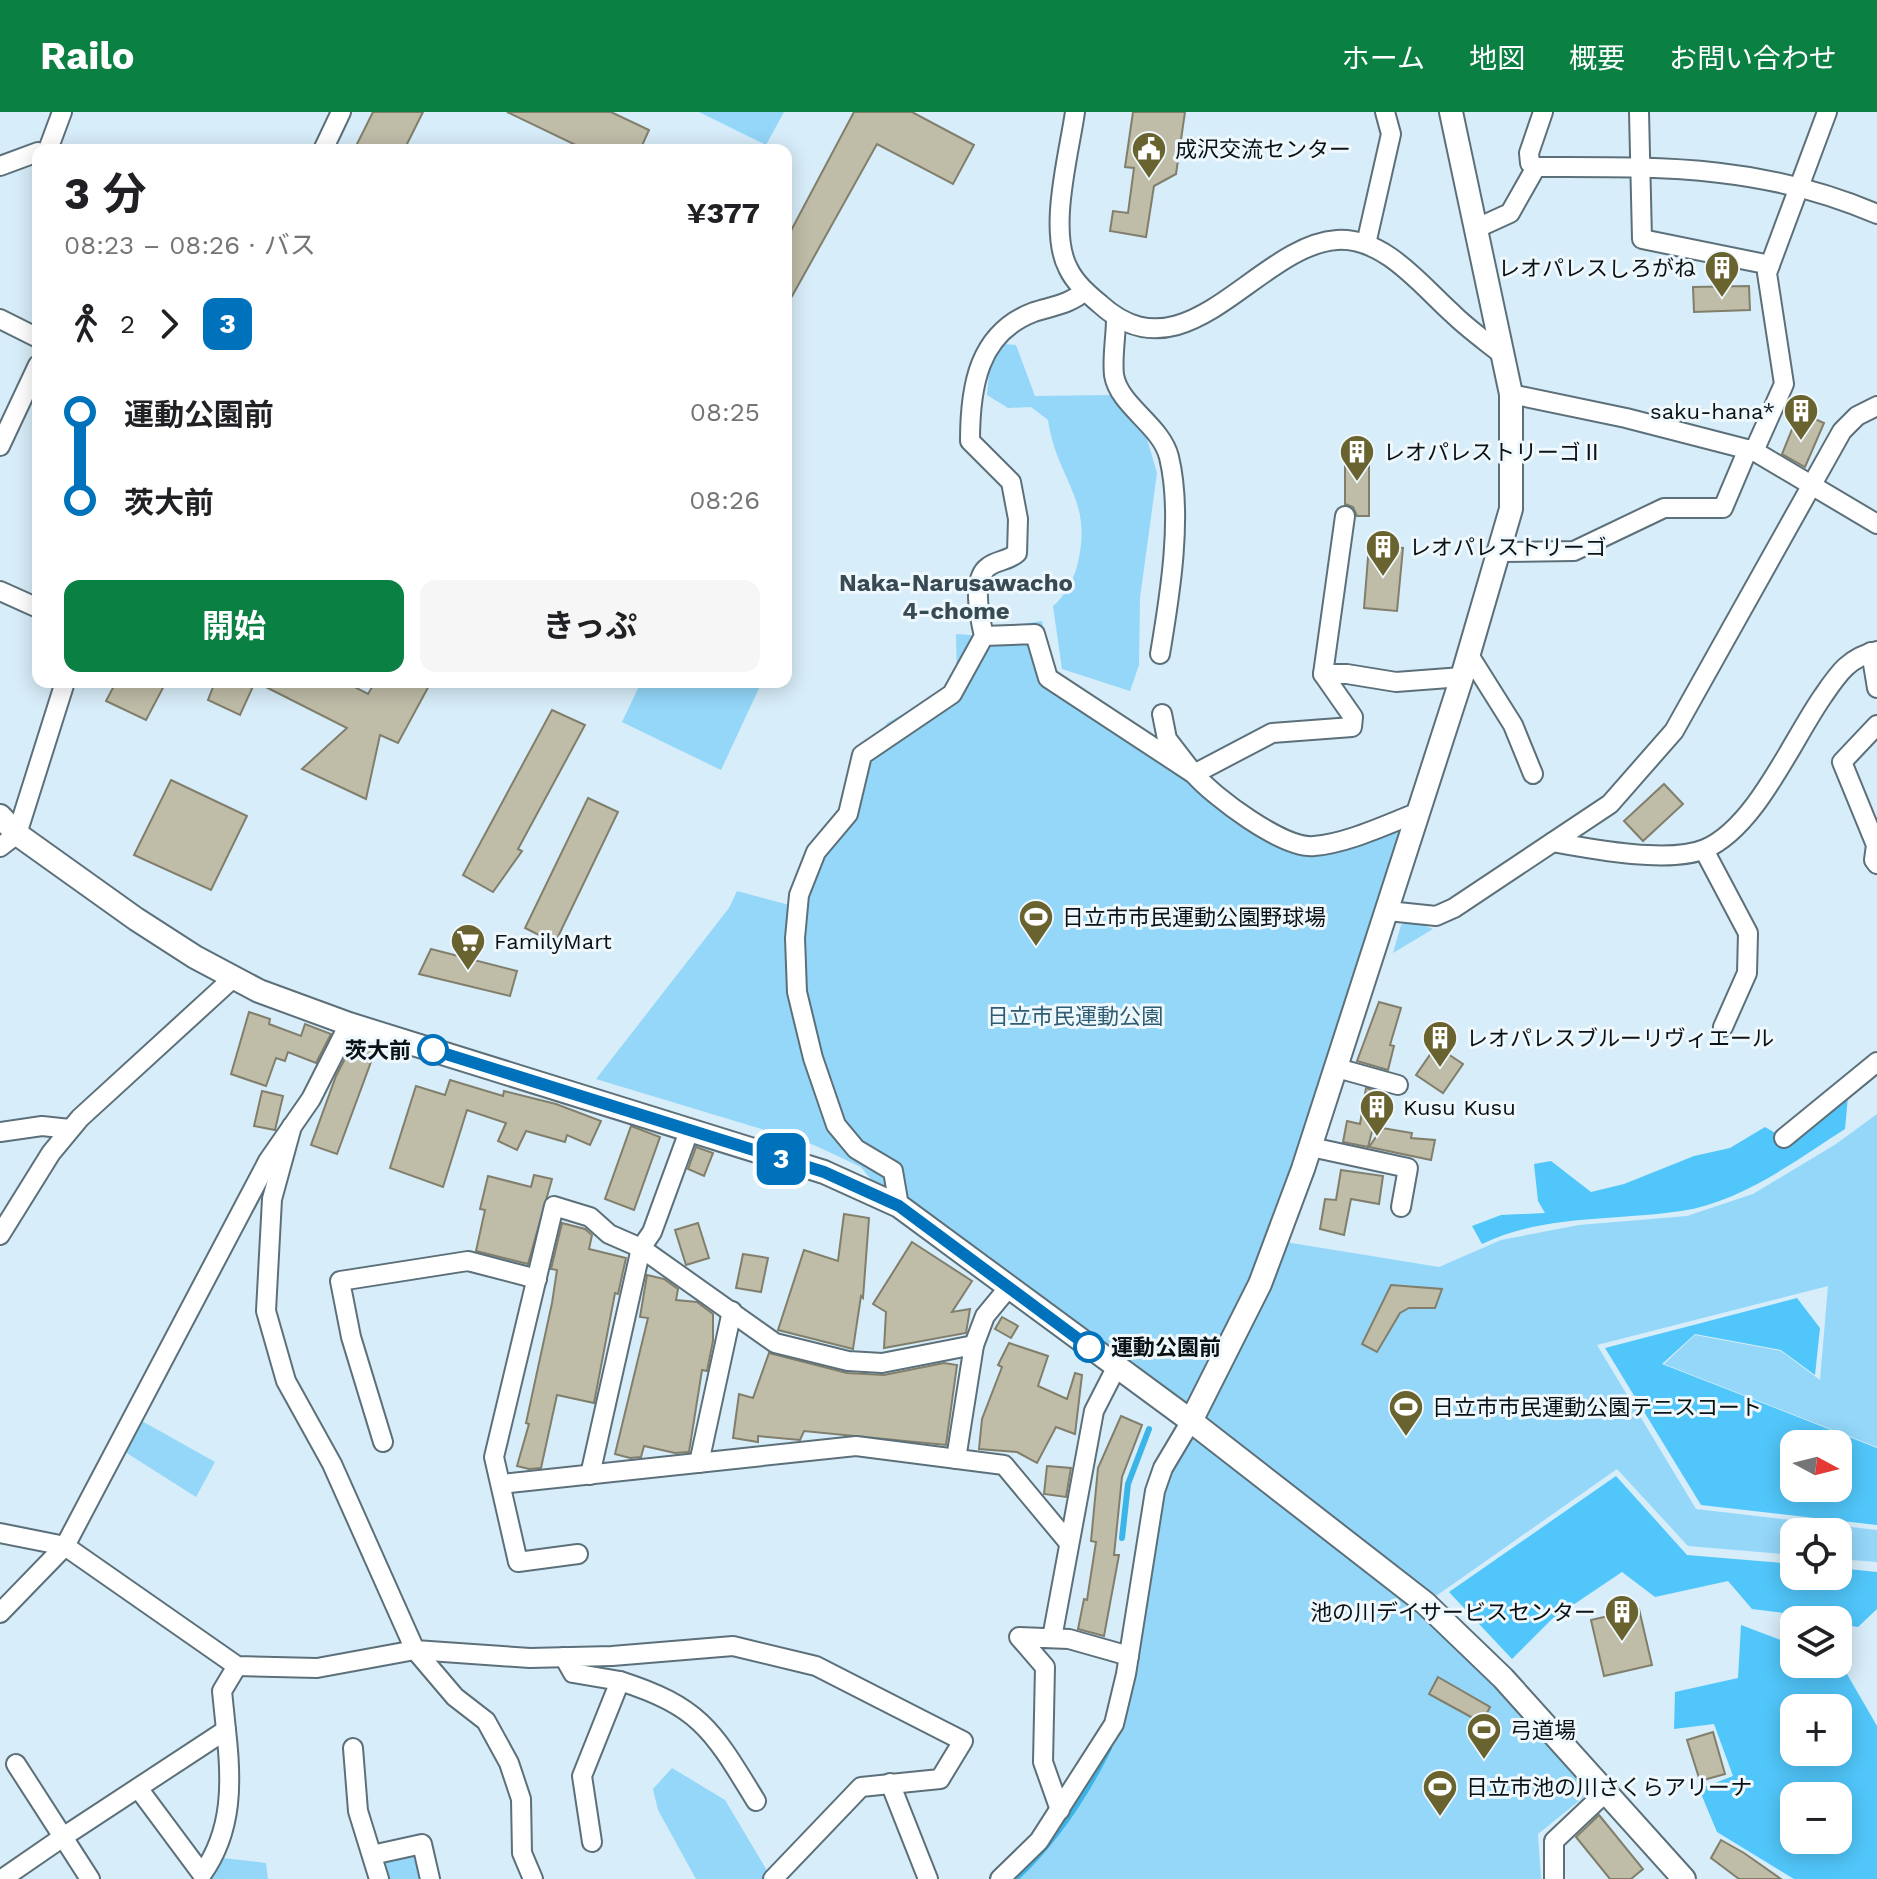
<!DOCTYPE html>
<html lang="ja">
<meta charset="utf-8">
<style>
:root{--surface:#fff;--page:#f6f6f6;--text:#202124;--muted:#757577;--accent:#0b8043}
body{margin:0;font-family:"Work Sans","Noto Sans JP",sans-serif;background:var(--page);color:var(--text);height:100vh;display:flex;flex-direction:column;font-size:30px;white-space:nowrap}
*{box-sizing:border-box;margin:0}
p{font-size:26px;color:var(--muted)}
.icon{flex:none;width:44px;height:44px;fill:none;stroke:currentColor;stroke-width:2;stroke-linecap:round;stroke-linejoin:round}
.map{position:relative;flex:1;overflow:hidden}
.panel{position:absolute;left:32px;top:32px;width:760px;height:544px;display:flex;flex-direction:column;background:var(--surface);border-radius:16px;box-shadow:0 4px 20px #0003}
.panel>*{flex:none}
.badge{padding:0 16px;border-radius:12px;font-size:28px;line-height:52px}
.needle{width:52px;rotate:97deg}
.tools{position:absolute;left:1780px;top:1318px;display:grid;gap:16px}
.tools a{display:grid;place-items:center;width:72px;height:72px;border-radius:16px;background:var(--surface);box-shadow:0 4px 20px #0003;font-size:40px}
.map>.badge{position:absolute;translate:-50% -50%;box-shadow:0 0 0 4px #fff}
.legs{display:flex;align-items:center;gap:12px;height:88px;padding:0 32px;font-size:26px}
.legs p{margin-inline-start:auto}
.headline{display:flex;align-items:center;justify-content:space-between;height:136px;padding:0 32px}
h1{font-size:44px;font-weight:700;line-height:60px}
.cta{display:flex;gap:16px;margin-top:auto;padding:16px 32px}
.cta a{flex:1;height:92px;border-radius:16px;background:var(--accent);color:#fff;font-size:32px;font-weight:700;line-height:92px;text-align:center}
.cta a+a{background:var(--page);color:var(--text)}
ul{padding:0 32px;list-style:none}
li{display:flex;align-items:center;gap:28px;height:88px;font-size:30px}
li i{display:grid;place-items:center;width:12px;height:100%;margin:0 10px;background:currentColor}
li i::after{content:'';width:20px;height:20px;margin:-10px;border:6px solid;border-radius:50%;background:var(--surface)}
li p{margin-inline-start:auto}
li:first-child i{background:linear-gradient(#0000 50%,currentColor 0)}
li:last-child i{background:linear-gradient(currentColor 50%,#0000 0)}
header{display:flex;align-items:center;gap:48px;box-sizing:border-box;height:112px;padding:0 40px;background:var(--accent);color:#fff}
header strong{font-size:38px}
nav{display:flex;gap:44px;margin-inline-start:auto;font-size:28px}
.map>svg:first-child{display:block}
.green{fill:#94d7f9}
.forest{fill:#51c6fa;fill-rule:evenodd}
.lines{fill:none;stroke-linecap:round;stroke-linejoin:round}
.stream{stroke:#3bb4e7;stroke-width:6}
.building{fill:#bfbda8;stroke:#817f6c;stroke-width:2}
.minor-casing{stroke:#5c707a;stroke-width:22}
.tertiary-casing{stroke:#5c707a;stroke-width:26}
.minor{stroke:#fff;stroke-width:18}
.tertiary{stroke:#fff;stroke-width:22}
.line-1-casing{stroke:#fff;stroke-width:18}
.line-1{stroke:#0072bc;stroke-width:12}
.stop-1-dot{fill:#fff;stroke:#0072bc;stroke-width:4}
.labels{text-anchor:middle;stroke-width:6;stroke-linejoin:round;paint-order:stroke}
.poi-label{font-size:22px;fill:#0a1216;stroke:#eff8fd;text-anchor:start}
.park-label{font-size:22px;fill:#2e5d73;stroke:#eff8fd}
.stop-label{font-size:22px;font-weight:bold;fill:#0a1216;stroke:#eff8fd;text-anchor:end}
.neighbourhood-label{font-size:24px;font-weight:bold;fill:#384b55;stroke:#eff8fd}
</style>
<header>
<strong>Railo</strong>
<nav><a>ホーム</a><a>地図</a><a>概要</a><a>お問い合わせ</a></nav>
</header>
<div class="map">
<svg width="1877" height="1767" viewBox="0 0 1877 1767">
<rect width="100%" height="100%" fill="#d7edf9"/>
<g class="green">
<polygon points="699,0 784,0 766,33"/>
<path d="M1004 232 1016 233 1035 284 1110 283 1143 313 1157 361 1140 486 1139 553 1130 579 1062 557 1053 494C1064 485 1071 472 1076 458 1096 388 1057 370 1048 308L1031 295 1008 296 987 283 990 248Z"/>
<polygon points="1042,509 1053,562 1225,690 1314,734 1418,705 1279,1129 1439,1155 1501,1128 1579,1113 1687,1104 1753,1082 1836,1032 1877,1002 1877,1335 1664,1252 1695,1223 1781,1239 1820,1268 1828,1174 1597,1233 1696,1397 1877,1418 1877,1450 1838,1447 1838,1420 1794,1420 1794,1443 1688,1434 1617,1357 1426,1491 1600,1672 1538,1722 1541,1767 1000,1767 1039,1729 1114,1612 1155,1379 1190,1309 885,1085 861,1055 814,1033 596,967 729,796 737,779 789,793 802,785 854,672 887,611 957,572 956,522 984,524 990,517"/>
<polygon points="641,570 758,570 761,572 721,658 622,610"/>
<polygon points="1409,808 1433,817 1393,841 1401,813"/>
<polygon points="142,1309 215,1350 196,1385 122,1338"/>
<polygon points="672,1656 725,1688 772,1767 696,1767 658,1698 653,1677"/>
<polygon points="422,1732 430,1767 382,1767 372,1743"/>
<polygon points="214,1745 266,1751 268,1767 206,1767"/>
</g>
<g class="forest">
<path d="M1848 984 1845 1017C1795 1049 1741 1090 1681 1099 1615 1109 1544 1102 1482 1132L1472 1114 1501 1103 1545 1101 1538 1089 1534 1052 1551 1049 1591 1080 1624 1072 1694 1044 1730 1036 1765 1015 1791 1030Z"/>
<path d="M1797 1186 1820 1216 1815 1263 1781 1238 1695 1222 1662 1252 1877 1336V1413L1701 1393 1605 1236ZM1794 1332H1838V1376H1794Z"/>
<polygon points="1616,1364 1687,1443 1794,1452 1794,1464 1838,1464 1838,1456 1877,1460 1877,1497 1858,1515 1838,1512 1838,1508 1752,1497 1728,1469 1655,1485 1622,1460 1552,1507 1512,1547 1449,1480"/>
<path d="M1741 1513 1794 1533V1552L1840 1550 1877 1614V1767H1794L1717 1720 1699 1677 1733 1664 1714 1612 1674 1617 1675 1580 1738 1566ZM1838 1596V1640H1794V1596ZM1838 1684V1728H1794V1684Z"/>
</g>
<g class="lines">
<g class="stream">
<polyline points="1122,1426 1128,1372 1149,1317"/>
<path d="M1015 1767C1055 1730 1085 1684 1109 1636"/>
</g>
</g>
<g class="building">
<polygon points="373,0 423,0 404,38 354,38"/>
<polygon points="507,0 611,0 649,18 640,38 586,38"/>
<polygon points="854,0 912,0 974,33 953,72 877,32 786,195 786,128"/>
<polygon points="1133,0 1185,0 1176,62 1154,74 1146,125 1110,119 1113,99 1128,101 1134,56 1125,55"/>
<polygon points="1749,174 1750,198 1694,200 1693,175"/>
<polygon points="1799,300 1824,311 1805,355 1782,342"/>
<polygon points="1345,338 1369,338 1369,404 1357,404 1353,395 1345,392"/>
<polygon points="1369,433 1403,436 1397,499 1364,496"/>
<polygon points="116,570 166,570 146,608 106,589"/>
<polygon points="215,570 255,570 240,603 208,588"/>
<polygon points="256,570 345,570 368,582 375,570 431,570 398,631 380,623 366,687 302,657 347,616"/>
<polygon points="552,598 585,613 518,737 522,739 493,780 463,763"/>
<polygon points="171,668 247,704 211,778 134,743"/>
<polygon points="1664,672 1683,692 1643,729 1624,709"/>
<polygon points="588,686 618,700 555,831 525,816"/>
<polygon points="431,837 517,859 510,884 419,862"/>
<polygon points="1379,890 1401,896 1390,933 1394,934 1388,958 1357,949"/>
<polygon points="249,900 270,907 269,912 301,924 305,912 331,922 316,951 288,940 285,949 276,946 266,974 231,962"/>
<polygon points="353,931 375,939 337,1042 311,1033 336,964"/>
<polygon points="1436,934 1463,952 1443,981 1416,963"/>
<polygon points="450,968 503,984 504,979 556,992 601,1009 590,1033 567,1023 565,1030 526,1019 517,1038 498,1029 506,1011 467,998 443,1075 390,1056 416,974 445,983"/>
<polygon points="1366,976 1382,981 1368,1035 1343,1030 1347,1009 1360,1012"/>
<polygon points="262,979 283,984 275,1018 254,1014"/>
<polygon points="631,1014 660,1025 634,1098 605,1087"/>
<polygon points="1382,1016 1412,1021 1411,1026 1435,1028 1431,1048 1369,1035"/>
<polygon points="696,1035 713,1041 704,1064 688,1057"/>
<polygon points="1341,1058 1383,1064 1379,1092 1351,1087 1344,1123 1320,1117 1325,1087 1336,1088"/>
<polygon points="534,1063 552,1067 528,1152 476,1139 485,1098 480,1097 488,1064 531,1075"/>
<polygon points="844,1102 869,1106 863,1186 861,1184 853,1237 778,1218 804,1138 838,1149"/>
<polygon points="562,1111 585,1117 592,1123 589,1137 626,1146 618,1182 615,1181 594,1291 557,1283 541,1356 529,1357 517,1354 529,1312 526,1311 552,1191 557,1158 551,1157"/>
<polygon points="698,1111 709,1146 686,1153 675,1118"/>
<polygon points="912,1130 972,1169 952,1200 970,1197 966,1221 884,1236 886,1200 873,1192"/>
<polygon points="743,1142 768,1146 761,1180 736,1176"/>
<polygon points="647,1163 664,1167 678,1177 676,1188 697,1190 713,1202 713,1229 707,1259 702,1258 689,1340 675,1341 644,1334 641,1345 630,1346 615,1342 648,1206 640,1205"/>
<polygon points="1391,1173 1442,1177 1435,1196 1409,1196 1400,1201 1377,1240 1362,1232"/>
<polygon points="1002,1205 1018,1214 1011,1226 995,1217"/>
<polygon points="1009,1231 1048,1244 1038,1274 1067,1287 1075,1261 1082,1263 1075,1322 1056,1315 1037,1351 1017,1340 979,1337 982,1307 1002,1255 998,1253"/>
<polygon points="769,1241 847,1261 884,1263 944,1251 957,1253 946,1333 804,1319 800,1328 758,1324 758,1330 733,1326 739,1282 753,1286"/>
<polygon points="1121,1304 1142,1313 1122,1365 1114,1443 1119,1443 1104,1524 1078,1517 1084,1487 1087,1488 1096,1430 1091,1429 1098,1356"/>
<polygon points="1047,1354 1071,1356 1066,1385 1044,1382"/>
<polygon points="1639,1497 1652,1553 1604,1564 1591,1508"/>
<polygon points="1438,1565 1490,1595 1482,1611 1429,1582"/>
<polygon points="1713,1620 1725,1662 1700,1669 1687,1628"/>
<polygon points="1599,1703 1643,1757 1631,1767 1610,1767 1576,1725"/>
<polygon points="1721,1728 1744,1741 1781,1767 1739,1767 1711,1746"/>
</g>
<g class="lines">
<defs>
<g id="minor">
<path d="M1075 0C1069 42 1048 118 1068 156 1075 171 1088 182 1100 192 1186 271 1257 133 1337 128 1384 125 1421 173 1452 201 1468 217 1487 230 1504 244"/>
<path d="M1543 0 1529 41 1530 51 1536 55C1659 55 1761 52 1877 102"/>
<polyline points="1639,0 1642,127 1770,153"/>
<polyline points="49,35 62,0"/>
<polyline points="323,38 341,0"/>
<polyline points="0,54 38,40"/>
<polyline points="1475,117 1510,101 1536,55"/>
<polyline points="1366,132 1391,22 1385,0"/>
<polyline points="0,207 38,226"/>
<path d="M1116 207C1116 225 1112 245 1114 263 1119 294 1161 313 1169 345 1183 403 1170 483 1160 542"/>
<polyline points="1511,282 1626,306 1754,339 1877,412"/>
<polyline points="0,334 38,253"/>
<polyline points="1754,339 1784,272 1767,161 1827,0"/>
<polyline points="1500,440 1574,439 1664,396 1723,396 1748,337"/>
<polyline points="0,479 38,496"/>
<path d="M984 524 1035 522 1048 566 1194 662C1214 685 1283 737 1314 734 1349 731 1387 712 1419 700"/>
<polyline points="1871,540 1877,576"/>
<polyline points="1469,543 1513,613 1533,662"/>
<polyline points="1323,562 1345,404"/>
<polyline points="1162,602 1167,627 1194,662 1272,621 1352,615 1353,605 1323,562 1347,562 1396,570 1462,565"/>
<polyline points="1877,613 1842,650 1876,733 1874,748 1877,752"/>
<path d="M1553 730C1591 737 1669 752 1705 737 1756 715 1791 630 1823 584 1838 562 1849 545 1877 539"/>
<polyline points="0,735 17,722 65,570"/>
<polyline points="1704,738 1748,821 1747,861 1723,915"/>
<polyline points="1388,799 1436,804 1454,796 1610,692 1674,619 1842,319 1857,304 1877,294"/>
<polyline points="1337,956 1398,973"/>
<polyline points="292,1014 272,1087 266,1199 286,1269 332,1352 415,1538 530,1546 612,1544 733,1534 816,1554 963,1629 940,1667 861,1675 773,1767"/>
<polyline points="0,1020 42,1014 70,1017"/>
<polyline points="1784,1026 1877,950"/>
<polyline points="1311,1035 1408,1056 1401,1095"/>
<path d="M899 1094 893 1059 856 1037 836 1013 813 946 797 880 795 826 799 783 816 740 848 702 862 643 952 582 984 524C980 507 971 467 988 455 997 448 1008 449 1017 441L1018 407 1011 370 970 329C970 275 978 221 1034 200 1053 194 1070 192 1085 179"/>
<polyline points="0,1123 51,1041 80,1006 232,867"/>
<polyline points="383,1330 351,1225 340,1169 468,1149 537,1167"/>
<polyline points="956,1347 974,1233 985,1204 1009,1175"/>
<polyline points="699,1351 732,1199"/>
<polyline points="590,1363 641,1136 652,1120 689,1019"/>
<polyline points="501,1372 856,1334 1004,1353 1069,1431"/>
<polyline points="0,1421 65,1434 237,1554 317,1556 415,1538 455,1585 486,1609 509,1651 521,1687 522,1741 533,1767"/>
<polyline points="578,1442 518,1450 494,1345 554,1094 590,1105 609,1122 641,1136 775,1231 848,1249 882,1251 974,1233"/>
<polyline points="0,1501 65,1434 268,1049 311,987 349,912"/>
<polyline points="1052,1526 1094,1299 1116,1256"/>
<polyline points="564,1545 573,1561 620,1569 582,1664 592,1730"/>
<path d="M620 1569C701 1595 713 1619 756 1689"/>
<polyline points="226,1618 222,1579 237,1554"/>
<polyline points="353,1636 358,1699 379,1767"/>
<polyline points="890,1671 928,1767"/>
<polyline points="1060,1698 1043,1650 1045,1555 1019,1525 1069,1527 1129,1544"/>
<polyline points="372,1743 422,1732 430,1767"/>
<polyline points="2,1767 63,1725 16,1652"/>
<path d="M90 1767 63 1725 226 1618C232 1669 233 1719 202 1762L138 1676"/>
<polyline points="1000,1767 1039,1729 1114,1612 1126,1562 1155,1379 1163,1356 1191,1309"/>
<polyline points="1554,1767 1554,1729 1607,1679"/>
</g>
<g id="tertiary">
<polyline points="0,704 17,722 136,807 195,845 259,879 349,912 824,1060 899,1094 1191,1309 1425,1491 1503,1566 1684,1767"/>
<polyline points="1191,1309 1260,1172 1303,1057 1462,565 1511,397 1511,282 1451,0"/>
</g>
</defs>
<use href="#minor" class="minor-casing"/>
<use href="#tertiary" class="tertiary-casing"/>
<use href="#minor" class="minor"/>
<use href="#tertiary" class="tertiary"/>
</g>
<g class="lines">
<defs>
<polyline id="line-1" points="433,938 824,1060 899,1094 1089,1235"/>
</defs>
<use href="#line-1" class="line-1-casing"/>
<use href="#line-1" class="line-1"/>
</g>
<defs>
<symbol id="civic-pin" viewBox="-11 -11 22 30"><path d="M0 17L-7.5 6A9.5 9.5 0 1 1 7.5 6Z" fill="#696330" stroke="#eff8fd"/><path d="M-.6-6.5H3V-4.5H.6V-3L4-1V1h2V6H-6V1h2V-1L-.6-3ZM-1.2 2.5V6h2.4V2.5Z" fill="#fff"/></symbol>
<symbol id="building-pin" viewBox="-11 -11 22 30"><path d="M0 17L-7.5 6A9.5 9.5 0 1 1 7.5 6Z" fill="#696330" stroke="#eff8fd"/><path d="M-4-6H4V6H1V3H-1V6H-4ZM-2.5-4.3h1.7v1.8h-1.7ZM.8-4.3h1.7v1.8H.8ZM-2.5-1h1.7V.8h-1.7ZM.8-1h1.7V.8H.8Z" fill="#fff"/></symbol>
<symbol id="stadium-pin" viewBox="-11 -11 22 30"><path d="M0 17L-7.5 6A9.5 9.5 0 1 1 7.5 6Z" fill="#696330" stroke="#eff8fd"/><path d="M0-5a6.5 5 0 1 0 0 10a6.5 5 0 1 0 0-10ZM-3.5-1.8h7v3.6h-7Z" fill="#fff"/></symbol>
<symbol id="supermarket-pin" viewBox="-11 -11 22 30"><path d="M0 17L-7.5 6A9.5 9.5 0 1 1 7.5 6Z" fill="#696330" stroke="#eff8fd"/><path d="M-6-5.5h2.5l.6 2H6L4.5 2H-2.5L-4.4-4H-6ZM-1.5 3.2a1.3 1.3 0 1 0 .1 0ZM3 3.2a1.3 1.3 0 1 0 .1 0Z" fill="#fff"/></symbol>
</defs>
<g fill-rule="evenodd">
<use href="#civic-pin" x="1129" y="17" width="40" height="54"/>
<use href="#building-pin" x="1702" y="136" width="40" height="54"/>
<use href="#building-pin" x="1781" y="279" width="40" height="54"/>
<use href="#building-pin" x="1337" y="320" width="40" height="54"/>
<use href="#building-pin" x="1363" y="415" width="40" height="54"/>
<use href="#stadium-pin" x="1016" y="785" width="40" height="54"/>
<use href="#supermarket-pin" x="448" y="809" width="40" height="54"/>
<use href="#building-pin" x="1420" y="906" width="40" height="54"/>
<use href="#building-pin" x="1357" y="975" width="40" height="54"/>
<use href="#stadium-pin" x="1386" y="1275" width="40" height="54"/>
<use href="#building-pin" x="1602" y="1480" width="40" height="54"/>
<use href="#stadium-pin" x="1464" y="1598" width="40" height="54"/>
<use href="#stadium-pin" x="1420" y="1655" width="40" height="54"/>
</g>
<g class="stop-1-dot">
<circle cx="433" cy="938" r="14"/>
<circle cx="1089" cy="1235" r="14"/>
</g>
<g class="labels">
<g class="poi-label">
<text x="1175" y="45">成沢交流センター</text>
<text x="1696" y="164" text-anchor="end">レオパレスしろがね</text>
<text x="1775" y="307" text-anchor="end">saku-hana*</text>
<text x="1383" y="348">レオパレストリーゴⅡ</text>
<text x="1409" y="443">レオパレストリーゴ</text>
<text x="1062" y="813">日立市市民運動公園野球場</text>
<text x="494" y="837">FamilyMart</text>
<text x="1466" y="934">レオパレスブルーリヴィエール</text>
<text x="1403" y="1003">Kusu Kusu</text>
<text x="1432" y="1303">日立市市民運動公園テニスコート</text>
<text x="1596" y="1508" text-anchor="end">池の川デイサービスセンター</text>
<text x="1510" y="1626">弓道場</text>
<text x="1466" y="1683">日立市池の川さくらアリーナ</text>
</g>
<g class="park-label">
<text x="1075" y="912">日立市民運動公園</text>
</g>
<g class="stop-label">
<text x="411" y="946">茨大前</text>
<text x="1111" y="1243" text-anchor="start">運動公園前</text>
</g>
<g class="neighbourhood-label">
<text x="956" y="479">Naka-Narusawacho<tspan x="956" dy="28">4-chome</tspan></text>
</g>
</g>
</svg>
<div class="tools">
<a><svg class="needle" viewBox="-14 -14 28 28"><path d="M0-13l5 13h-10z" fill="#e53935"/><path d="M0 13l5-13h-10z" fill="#757577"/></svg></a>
<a><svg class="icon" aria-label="locate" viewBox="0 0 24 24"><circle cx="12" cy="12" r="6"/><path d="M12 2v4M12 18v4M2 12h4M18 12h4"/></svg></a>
<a><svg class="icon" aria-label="layers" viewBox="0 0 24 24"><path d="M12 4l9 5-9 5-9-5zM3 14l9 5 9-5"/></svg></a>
<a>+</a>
<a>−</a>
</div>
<b class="badge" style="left:781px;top:1047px;background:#0072bc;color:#fff">3</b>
<section class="panel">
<div class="headline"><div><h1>3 分</h1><p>08:23 – 08:26 · バス</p></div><b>¥377</b></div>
<div class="legs"><svg class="icon" aria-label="walk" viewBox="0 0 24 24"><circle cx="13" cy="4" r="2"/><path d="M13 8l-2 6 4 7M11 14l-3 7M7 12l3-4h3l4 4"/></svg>2<svg class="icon" aria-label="forward" viewBox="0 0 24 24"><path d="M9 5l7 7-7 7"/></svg><b class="badge" style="background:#0072bc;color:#fff">3</b></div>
<ul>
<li><i style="color:#0072bc"></i><b>運動公園前</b><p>08:25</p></li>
<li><i style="color:#0072bc"></i><b>茨大前</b><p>08:26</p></li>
</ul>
<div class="cta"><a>開始</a><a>きっぷ</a></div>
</section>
</div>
